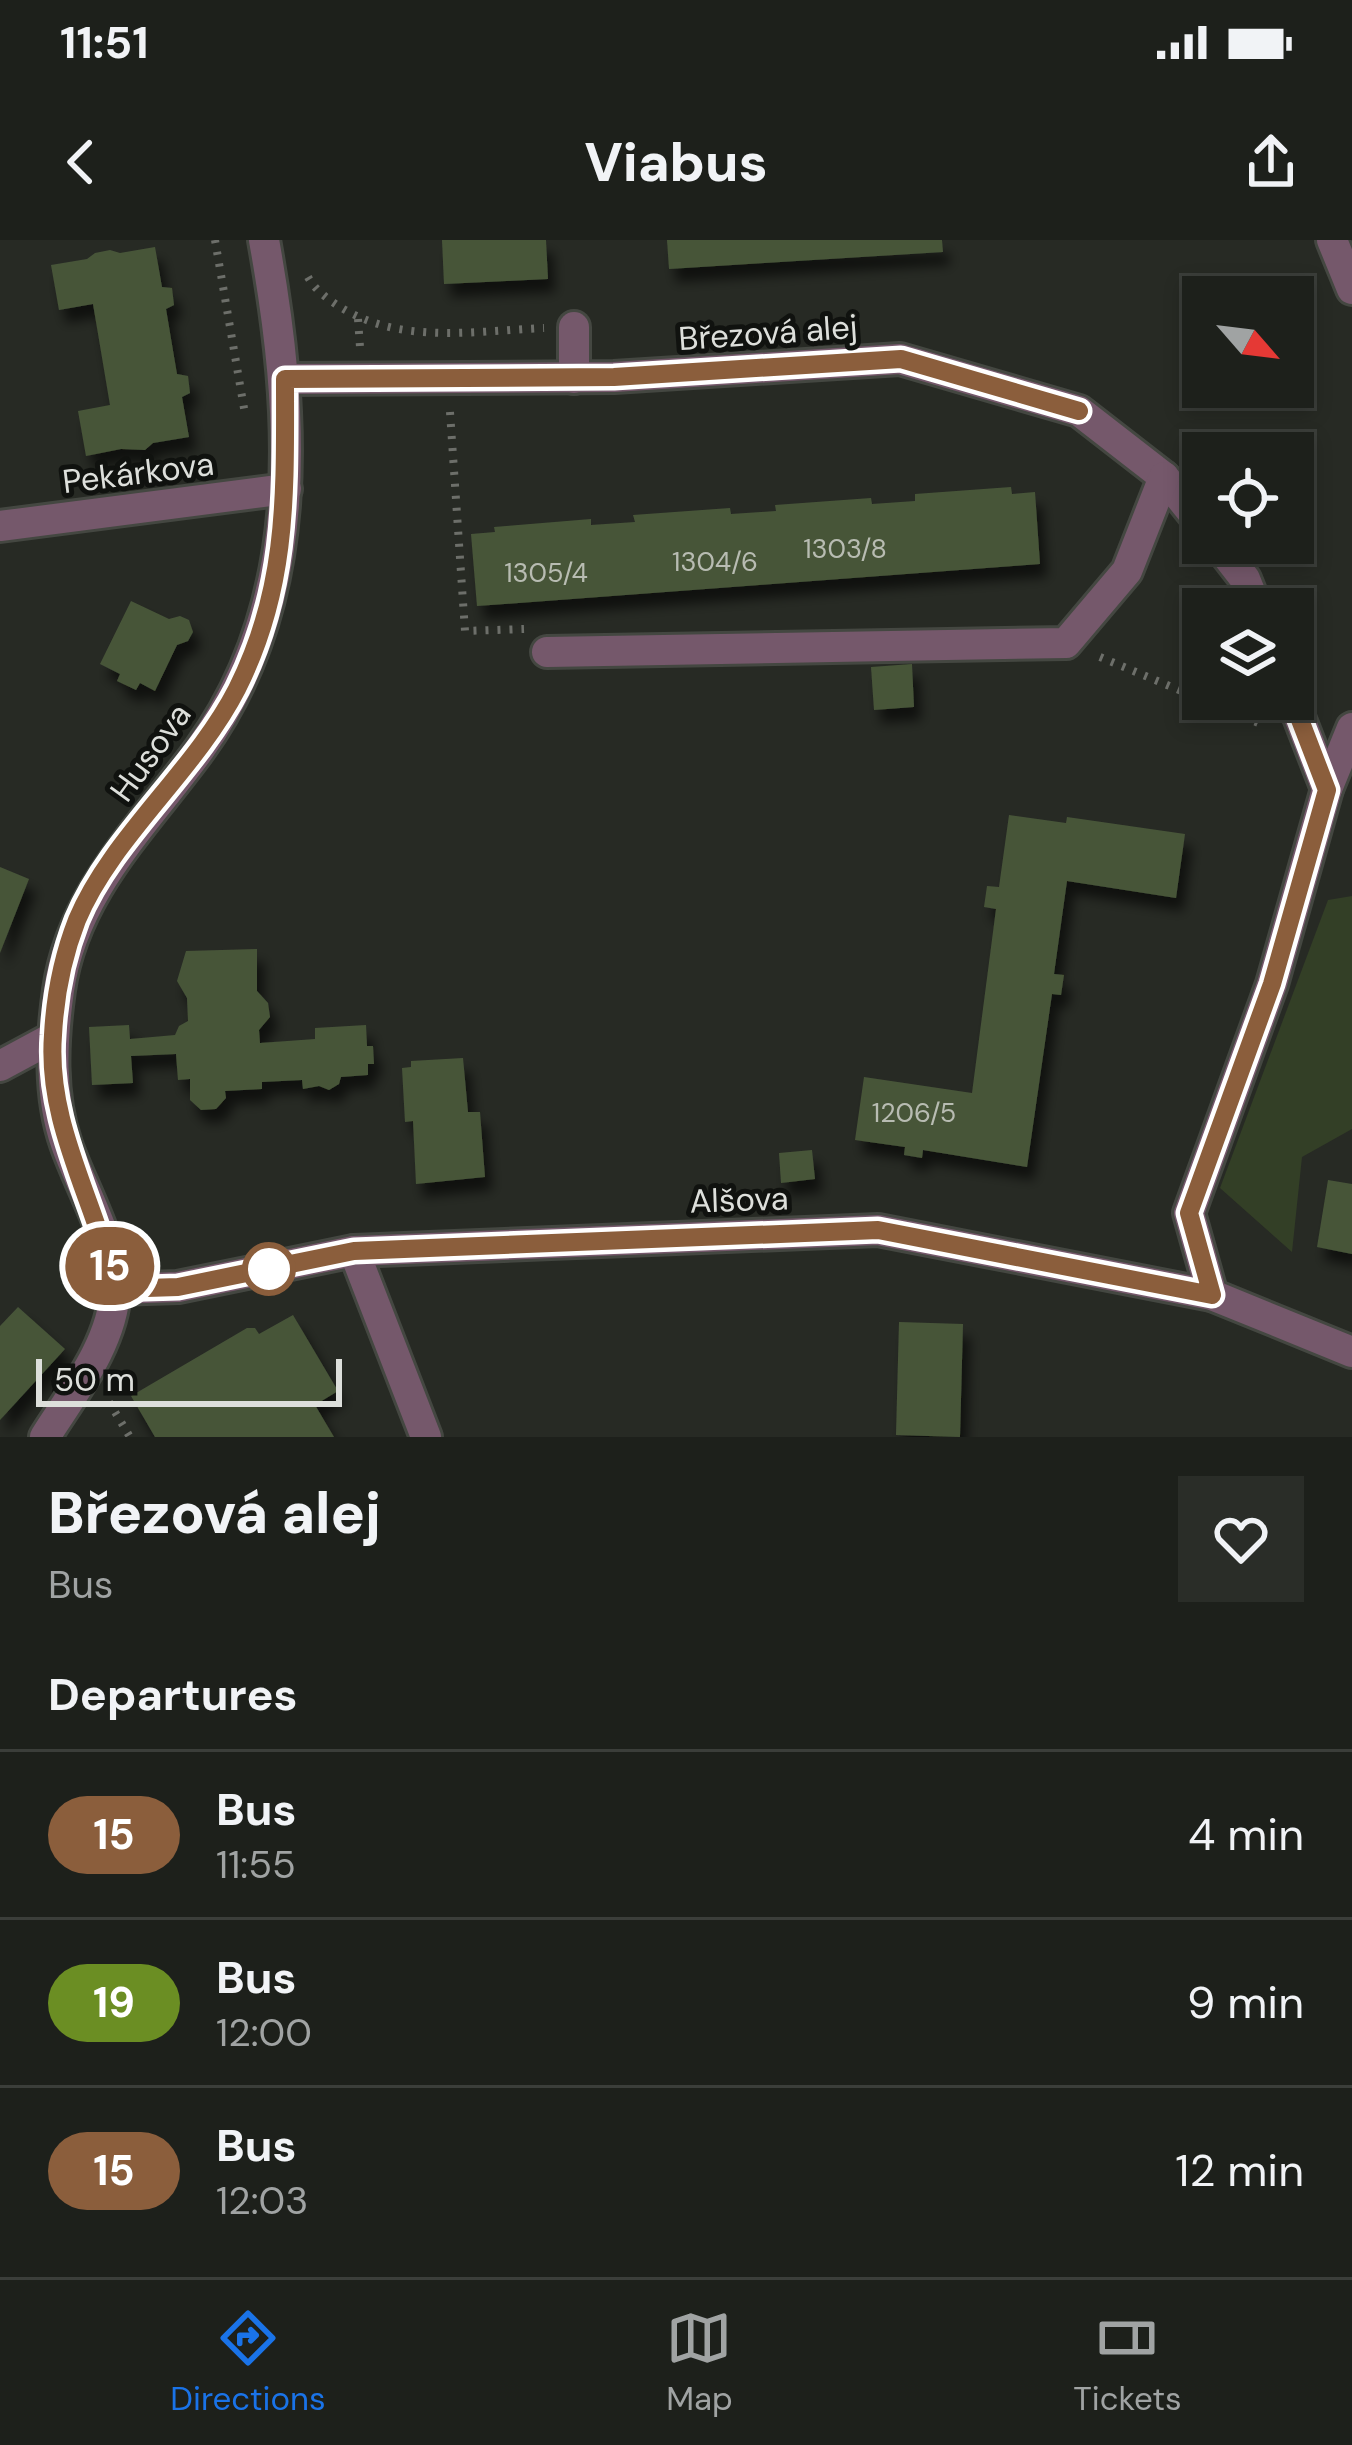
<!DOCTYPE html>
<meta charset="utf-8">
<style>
:root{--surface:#1d201b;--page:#2a2d28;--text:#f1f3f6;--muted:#a0a3a3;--line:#3b3e3a;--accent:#1a73e8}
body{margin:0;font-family:"DM Sans",sans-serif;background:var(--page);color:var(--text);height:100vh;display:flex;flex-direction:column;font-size:45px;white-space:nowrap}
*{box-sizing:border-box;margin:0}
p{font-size:39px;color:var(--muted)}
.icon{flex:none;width:66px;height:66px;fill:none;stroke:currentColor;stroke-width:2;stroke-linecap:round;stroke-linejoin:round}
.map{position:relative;height:1197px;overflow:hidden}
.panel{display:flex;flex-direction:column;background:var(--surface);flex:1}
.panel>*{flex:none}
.badge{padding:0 24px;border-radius:39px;font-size:42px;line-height:78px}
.needle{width:78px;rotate:118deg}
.tools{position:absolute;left:1182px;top:36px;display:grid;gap:24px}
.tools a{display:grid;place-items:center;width:132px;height:132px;border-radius:0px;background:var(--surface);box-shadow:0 6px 18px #0003,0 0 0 3px var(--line);font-size:60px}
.scale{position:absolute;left:36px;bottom:30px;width:306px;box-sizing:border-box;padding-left:12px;border:6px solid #dddfdb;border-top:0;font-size:33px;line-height:42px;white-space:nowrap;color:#dddfdb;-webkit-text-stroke:9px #10120f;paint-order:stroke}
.map>.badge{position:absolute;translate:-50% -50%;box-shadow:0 0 0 6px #fff}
h2{padding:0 48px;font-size:45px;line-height:108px}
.round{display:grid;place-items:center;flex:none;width:126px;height:126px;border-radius:0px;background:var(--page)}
.overview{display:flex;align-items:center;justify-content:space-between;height:204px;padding:0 48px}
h1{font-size:57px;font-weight:800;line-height:90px}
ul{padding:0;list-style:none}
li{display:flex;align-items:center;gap:36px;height:168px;padding:0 48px;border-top:3px solid var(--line)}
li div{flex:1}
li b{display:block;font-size:45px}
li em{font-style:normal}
li .badge{min-width:132px;font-weight:700;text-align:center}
.status{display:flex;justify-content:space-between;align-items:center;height:84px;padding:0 60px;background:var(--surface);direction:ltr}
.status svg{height:33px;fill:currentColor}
header{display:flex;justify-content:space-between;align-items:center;height:156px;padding:0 48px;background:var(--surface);font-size:54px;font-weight:800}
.tab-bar{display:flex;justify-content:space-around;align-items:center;height:168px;border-top:3px solid var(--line);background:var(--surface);font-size:33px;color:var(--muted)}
.tab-bar a{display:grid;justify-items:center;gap:6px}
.tab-bar .selected{color:var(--accent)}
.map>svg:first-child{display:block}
.green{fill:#333f26}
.building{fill:#475539;filter:url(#shadow)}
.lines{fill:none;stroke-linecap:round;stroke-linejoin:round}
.minor-casing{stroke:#444741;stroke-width:36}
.path{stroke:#6d6f6a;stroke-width:8;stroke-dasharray:3 9;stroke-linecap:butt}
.minor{stroke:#75586b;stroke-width:30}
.line-casing{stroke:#fff;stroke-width:27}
.line{stroke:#8b5e3c;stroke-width:18}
.stop-dot{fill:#fff;stroke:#8b5e3c;stroke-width:6}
.labels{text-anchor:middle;stroke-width:10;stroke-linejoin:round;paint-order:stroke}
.number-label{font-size:27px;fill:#b8bcb2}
.street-label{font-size:33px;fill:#dddfdb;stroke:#10120f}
</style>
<div class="status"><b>11:51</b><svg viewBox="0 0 49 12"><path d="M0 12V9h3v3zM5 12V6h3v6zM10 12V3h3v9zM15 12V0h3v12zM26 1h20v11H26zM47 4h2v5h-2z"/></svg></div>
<header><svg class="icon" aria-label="back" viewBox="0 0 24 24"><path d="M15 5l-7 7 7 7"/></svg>Viabus<svg class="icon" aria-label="share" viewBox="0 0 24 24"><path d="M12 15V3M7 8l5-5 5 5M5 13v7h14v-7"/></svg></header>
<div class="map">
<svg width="1352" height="1197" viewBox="0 0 1352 1197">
<defs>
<filter id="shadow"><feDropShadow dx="7" dy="13" stdDeviation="6" flood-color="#0009"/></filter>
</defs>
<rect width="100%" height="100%" fill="#272a24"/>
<polygon class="green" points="1352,656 1352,889 1302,917 1292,1012 1220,948 1328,660"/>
<g class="building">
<polygon points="442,0 546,0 548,39 444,44"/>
<polygon points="667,0 942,0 943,12 669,29"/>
<polygon points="155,7 162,47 172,48 174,65 166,69 177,134 188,136 190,153 182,157 189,197 153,203 145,210 121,209 86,216 78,171 110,165 93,64 59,70 51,25 87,19 95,13 110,10 120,13"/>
<polygon points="1011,247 1012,254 1035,252 1040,324 477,366 471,294 495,292 494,287 591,279 591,285 635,282 633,275 730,268 731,274 776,271 775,265 871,258 872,264 915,261 915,254"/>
<polygon points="131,361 169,379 180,376 189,380 193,392 188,401 177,405 155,451 140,443 136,450 117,441 120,434 100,424"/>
<polygon points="912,424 914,467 874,470 871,427"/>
<polygon points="1009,575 1066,583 1067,577 1185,594 1176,658 1067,641 1054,734 1064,735 1061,755 1052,754 1027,927 923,910 922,918 904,915 905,907 855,900 864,837 972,853 996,669 984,667 987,646 999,647"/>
<polygon points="0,627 29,639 0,713"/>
<polygon points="257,709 257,751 268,763 270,777 259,790 260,803 315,799 315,788 366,785 367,806 373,806 374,824 368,824 368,835 341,837 339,844 329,850 319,846 303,849 302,840 262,842 262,849 225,851 226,858 216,869 201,870 190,860 190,839 178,840 176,814 131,816 133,843 92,845 89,787 129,785 130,799 175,795 179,786 188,781 187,758 177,741 186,711"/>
<polygon points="463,818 468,872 480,872 485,937 416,944 413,881 405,882 402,828 411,827 411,821"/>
<polygon points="812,910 815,939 781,943 779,913"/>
<polygon points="1328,940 1352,944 1352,1014 1317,1007"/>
<polygon points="18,1067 65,1109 0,1180 0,1086"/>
<polygon points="293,1075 338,1151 315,1165 334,1197 155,1197 131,1156 247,1088 255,1088 259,1094"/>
<polygon points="899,1082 963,1084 960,1197 896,1195"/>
</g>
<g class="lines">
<defs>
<g id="minor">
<polyline points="1332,0 1352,49"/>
<polyline points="574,87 574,138"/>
<polyline points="285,139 614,137 900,119 1079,171 1164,237 1203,286"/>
<polyline points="0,286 286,249"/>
<polyline points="1217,303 1245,339 1257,369"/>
<polyline points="547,412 1066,403 1127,331 1164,237"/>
<polyline points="1327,549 1352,488"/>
<polyline points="0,826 52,798"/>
<polyline points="354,1011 426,1197"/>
<polyline points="115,1049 178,1047 354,1011 878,990 1212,1055 1352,1112"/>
<polyline points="1212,1055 1189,973 1272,744 1327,549 1292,459"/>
<path d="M45 1197C72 1154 113 1103 115 1050 116 1007 80 945 66 904 49 855 52 800 59 750 73 652 144 586 200 509 308 359 295 173 264 0"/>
</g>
</defs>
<use href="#minor" class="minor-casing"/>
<g class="path">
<polyline points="215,0 245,174"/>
<path d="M308 37C314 48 324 56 334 63 397 106 472 91 544 88"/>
<polyline points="358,79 360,107"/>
<polyline points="450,172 465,391 524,389"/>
<polyline points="1100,417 1263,485"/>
<polyline points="109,1162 130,1197"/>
</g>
<use href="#minor" class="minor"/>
</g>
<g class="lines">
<defs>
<path id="line" d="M1079 171 901 119 614 137 285 139C285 250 289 346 237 449 195 531 111 598 77 680 63 716 55 757 53 795 46 886 97 963 115 1049L178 1047 354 1011 878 990 1212 1055 1189 973 1272 744 1327 550 1292 459"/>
</defs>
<use href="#line" class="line-casing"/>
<use href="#line" class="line"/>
</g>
<circle class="stop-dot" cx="269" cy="1029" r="24"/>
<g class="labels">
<g class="number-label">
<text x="845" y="318">1303/8</text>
<text x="715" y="331">1304/6</text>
<text x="546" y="342">1305/4</text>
<text x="914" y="882">1206/5</text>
</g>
<g class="street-label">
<text transform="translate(768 92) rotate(-4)" y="12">Březová alej</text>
<text transform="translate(138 232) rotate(-7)" y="12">Pekárkova</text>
<text transform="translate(150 512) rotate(-54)" y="12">Husova</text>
<text transform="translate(739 959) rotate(-2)" y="12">Alšova</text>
</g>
</g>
</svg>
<div class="tools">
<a><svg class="needle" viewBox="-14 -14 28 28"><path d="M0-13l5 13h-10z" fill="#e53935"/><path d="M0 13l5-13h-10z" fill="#a0a3a3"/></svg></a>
<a><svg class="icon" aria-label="locate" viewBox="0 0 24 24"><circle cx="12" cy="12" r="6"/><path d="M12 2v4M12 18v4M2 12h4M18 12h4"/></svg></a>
<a><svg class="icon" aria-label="layers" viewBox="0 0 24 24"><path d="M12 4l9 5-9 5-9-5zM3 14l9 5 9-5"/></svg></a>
</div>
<div class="scale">50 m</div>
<b class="badge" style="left:110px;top:1026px;background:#8b5e3c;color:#fff">15</b>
</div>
<section class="panel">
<div class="overview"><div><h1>Březová alej</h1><p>Bus</p></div><a class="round"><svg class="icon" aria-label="heart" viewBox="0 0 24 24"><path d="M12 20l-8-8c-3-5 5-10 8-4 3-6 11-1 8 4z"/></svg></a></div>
<h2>Departures</h2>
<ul>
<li><span class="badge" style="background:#8b5e3c;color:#fff">15</span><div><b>Bus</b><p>11:55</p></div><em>4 min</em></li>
<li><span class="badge" style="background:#6b8e23;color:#fff">19</span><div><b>Bus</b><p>12:00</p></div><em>9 min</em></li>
<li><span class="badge" style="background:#8b5e3c;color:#fff">15</span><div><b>Bus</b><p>12:03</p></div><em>12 min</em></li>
</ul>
</section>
<nav class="tab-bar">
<a class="selected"><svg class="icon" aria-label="directions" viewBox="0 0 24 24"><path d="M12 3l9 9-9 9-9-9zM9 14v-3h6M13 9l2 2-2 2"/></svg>Directions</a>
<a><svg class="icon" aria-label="map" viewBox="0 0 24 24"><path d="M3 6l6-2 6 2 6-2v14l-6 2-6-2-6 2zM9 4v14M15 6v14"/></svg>Map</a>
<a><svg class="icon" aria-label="tickets" viewBox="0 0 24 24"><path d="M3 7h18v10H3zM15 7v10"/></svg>Tickets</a>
</nav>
